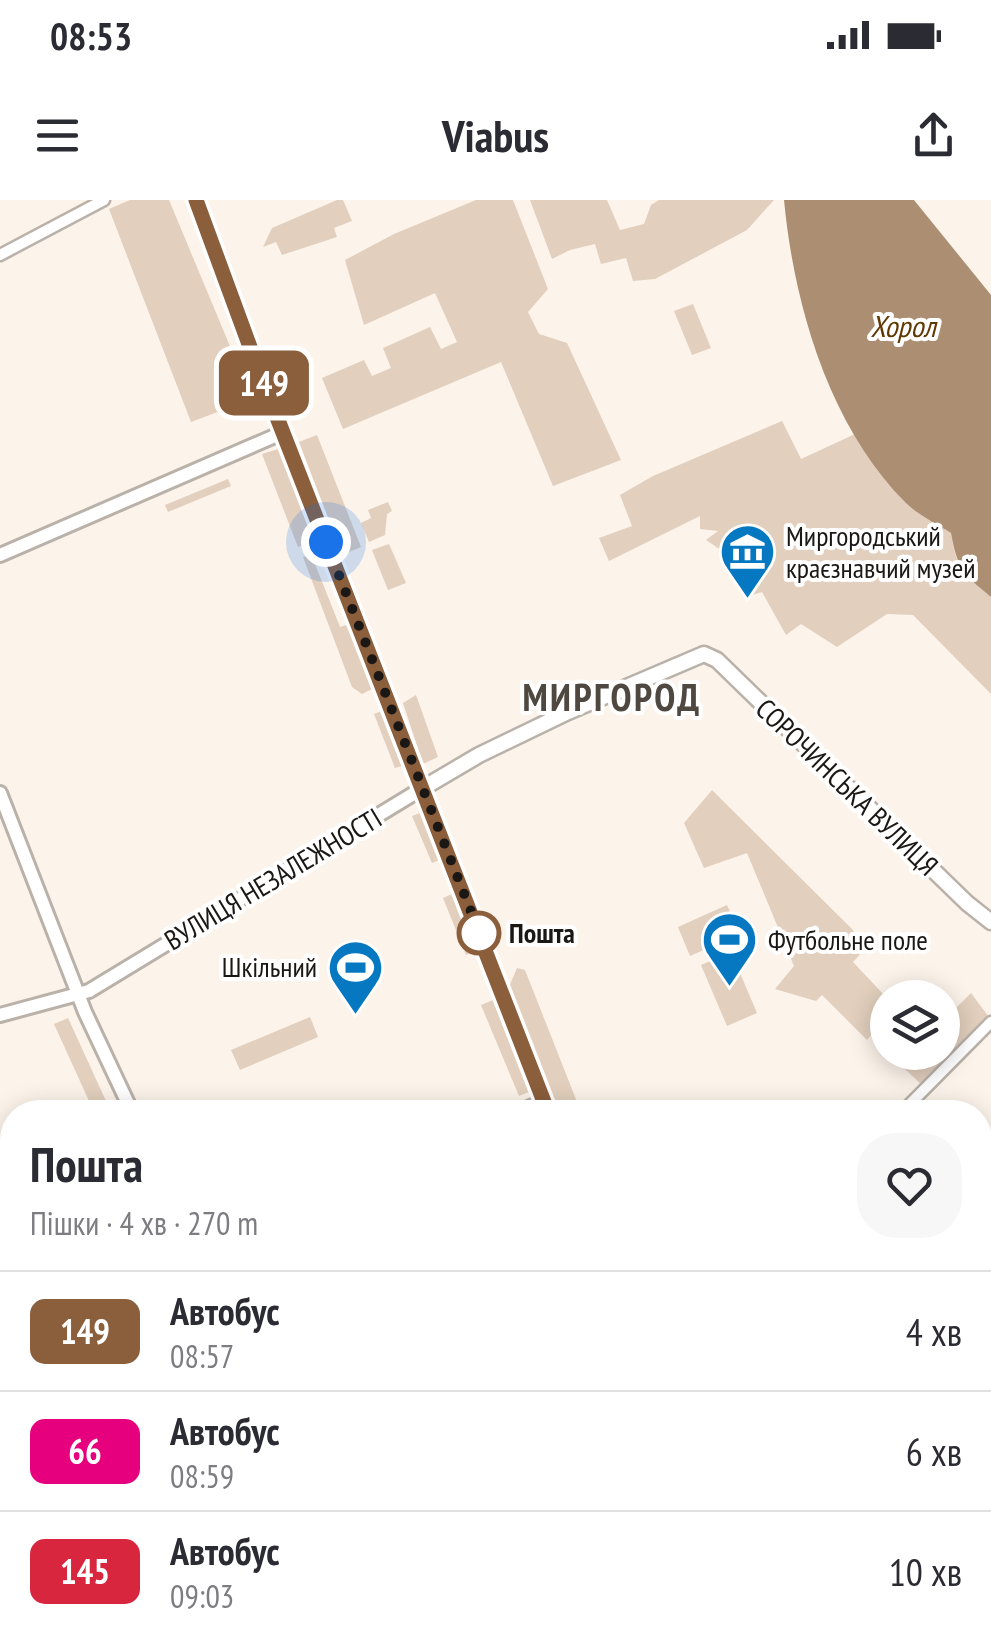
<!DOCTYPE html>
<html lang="uk">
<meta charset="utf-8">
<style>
:root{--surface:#fff;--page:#f7f7f7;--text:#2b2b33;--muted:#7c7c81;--line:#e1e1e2}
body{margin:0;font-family:"PT Sans Narrow",sans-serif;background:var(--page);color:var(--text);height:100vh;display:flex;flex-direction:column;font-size:38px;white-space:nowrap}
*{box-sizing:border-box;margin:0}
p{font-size:32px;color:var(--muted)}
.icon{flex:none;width:55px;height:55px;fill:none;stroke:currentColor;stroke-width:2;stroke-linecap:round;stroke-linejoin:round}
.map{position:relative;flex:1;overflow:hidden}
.panel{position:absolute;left:0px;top:900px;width:992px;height:552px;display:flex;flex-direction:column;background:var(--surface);border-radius:40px 40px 0 0;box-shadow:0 5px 25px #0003}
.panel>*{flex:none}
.badge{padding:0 20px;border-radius:15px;font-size:35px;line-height:65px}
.tools{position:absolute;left:870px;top:780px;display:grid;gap:20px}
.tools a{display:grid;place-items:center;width:90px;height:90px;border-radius:50%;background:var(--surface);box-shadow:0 5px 25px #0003;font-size:50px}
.you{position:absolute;width:50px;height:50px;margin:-25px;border:8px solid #fff;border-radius:50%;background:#1a73e8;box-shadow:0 0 0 15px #1a73e833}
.map>.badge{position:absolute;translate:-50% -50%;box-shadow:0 0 0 5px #fff}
.round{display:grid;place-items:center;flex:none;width:105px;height:105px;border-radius:40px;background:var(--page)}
.overview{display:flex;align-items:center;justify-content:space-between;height:170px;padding:0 30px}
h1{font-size:48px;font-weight:700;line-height:75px}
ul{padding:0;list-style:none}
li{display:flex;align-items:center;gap:30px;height:120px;padding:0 30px;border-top:2px solid var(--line)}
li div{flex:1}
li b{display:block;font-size:38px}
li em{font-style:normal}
li .badge{min-width:110px;font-weight:700;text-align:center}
.status{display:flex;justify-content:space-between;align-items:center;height:70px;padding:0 50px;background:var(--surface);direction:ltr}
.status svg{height:28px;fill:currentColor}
header{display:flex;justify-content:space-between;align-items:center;height:130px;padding:0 30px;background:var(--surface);font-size:45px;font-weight:700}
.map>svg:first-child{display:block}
.green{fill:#e2cfbd}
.water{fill:#ac8f72}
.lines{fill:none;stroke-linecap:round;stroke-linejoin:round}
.minor-casing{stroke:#bab1a9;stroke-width:15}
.tertiary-casing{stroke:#bab1a9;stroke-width:18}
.secondary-casing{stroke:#bab1a9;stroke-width:19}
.minor{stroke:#fff;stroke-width:10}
.tertiary{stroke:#fff;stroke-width:12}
.secondary{stroke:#fff;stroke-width:14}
.line-casing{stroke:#fff;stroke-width:22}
.line{stroke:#8b5e3c;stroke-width:15}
.walk{stroke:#1a1714;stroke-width:10;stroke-dasharray:0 18}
.stop-dot{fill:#fff;stroke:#8b5e3c;stroke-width:5}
.labels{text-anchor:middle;stroke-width:8;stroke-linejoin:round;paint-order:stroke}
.poi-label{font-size:28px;fill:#1a1714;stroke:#fff;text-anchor:start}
.street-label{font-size:28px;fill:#1a1714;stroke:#fff}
.stop-label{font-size:28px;font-weight:bold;fill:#1a1714;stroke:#fff;text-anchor:start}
.water-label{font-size:30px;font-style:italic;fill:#603902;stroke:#fff}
.district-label{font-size:38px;font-weight:bold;letter-spacing:2.5px;fill:#4f4841;stroke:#fff}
</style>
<div class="status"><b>08:53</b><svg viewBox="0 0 49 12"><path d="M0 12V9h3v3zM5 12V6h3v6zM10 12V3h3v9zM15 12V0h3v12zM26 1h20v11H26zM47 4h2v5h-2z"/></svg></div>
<header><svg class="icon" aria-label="menu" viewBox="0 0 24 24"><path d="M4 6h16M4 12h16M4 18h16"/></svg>Viabus<svg class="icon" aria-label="share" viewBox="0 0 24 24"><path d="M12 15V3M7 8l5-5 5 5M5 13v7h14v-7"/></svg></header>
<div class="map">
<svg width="991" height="1452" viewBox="0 0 991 1452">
<rect width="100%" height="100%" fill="#fcf3ea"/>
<g class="green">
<polygon points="130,0 169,0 252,199 191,222 109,9"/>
<polygon points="337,0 343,0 352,21 334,28 337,37 282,55 276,42 263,47 272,28"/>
<polygon points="476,0 513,0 548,89 528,112 539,134 567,143 621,260 553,286 501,162 343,229 322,178 364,160 372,176 391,168 383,148 430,127 441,149 457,142 435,93 364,125 345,60 394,34"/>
<polygon points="530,0 607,0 620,30 644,24 651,5 659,0 774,0 747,30 655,79 633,81 626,58 601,64 595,44 570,50 552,59"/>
<polygon points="693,104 711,148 692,155 674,111"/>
<path d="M782 221 801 259 855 234 908 304 951 333C956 368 964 375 991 397V494L913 415 887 414 837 447 801 424 786 435 762 392 752 395 744 375 735 369 739 362 706 340 718 331 700 329V316L609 361 599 338 632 326 620 295 653 276Z"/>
<polygon points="317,235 361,347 342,355 299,242"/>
<polygon points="278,249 287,255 316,340 298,347 262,254"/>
<polygon points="228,279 231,286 168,312 165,305"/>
<polygon points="388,302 392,311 387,314 385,335 369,342 361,323 371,318 368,310"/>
<polygon points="389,344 406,383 388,390 372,350"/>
<polygon points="311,354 340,427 350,424 376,487 362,494 352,487 303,357"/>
<polygon points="416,495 438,557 423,564 403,503"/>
<polygon points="382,511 402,566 395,568 374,514"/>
<polygon points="712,590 853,730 863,751 853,762 884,795 883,822 867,840 822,795 816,801 775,789 794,766 747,653 704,668 684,623"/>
<polygon points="423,612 442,659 432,663 412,616"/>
<polygon points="452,694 476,751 466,755 443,698"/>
<polygon points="727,705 740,734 690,756 678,727"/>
<polygon points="731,752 757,813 727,826 701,765"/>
<polygon points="517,768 525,770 581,912 557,912 508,789"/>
<polygon points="971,793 991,820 926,889 888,853 897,853 905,858 911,853 942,852 943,821"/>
<polygon points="493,800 529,892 519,896 481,805"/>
<polygon points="310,817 318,837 240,870 231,850"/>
<polygon points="68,818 111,912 94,912 54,824"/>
</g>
<path class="water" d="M784 0H914L991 95V397C964 375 957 368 951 333 937 324 918 315 906 303 829 226 794 105 784 0Z"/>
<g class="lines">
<defs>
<g id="minor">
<polyline points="0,55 104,0"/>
<polyline points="515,912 543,900"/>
<polyline points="902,912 991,822"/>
<polyline points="980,1026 991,1037"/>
<polyline points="980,1162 991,1151"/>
<polyline points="106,1452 113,1440"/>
<polyline points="372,1452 381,1440"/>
</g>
<g id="tertiary">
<polyline points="196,0 257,166 548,912"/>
<polyline points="0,355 284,232"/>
<polyline points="0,593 85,812 132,912"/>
<polyline points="0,815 89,791 423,588"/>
<polyline points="0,1032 12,1040"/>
<polyline points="450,1440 466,1452"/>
<polyline points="743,1440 748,1452"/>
</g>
<polyline id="secondary" points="423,588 479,555 568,512 704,454 717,460 967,703 991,722"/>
</defs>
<use href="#minor" class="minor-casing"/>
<use href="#tertiary" class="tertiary-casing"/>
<use href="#secondary" class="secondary-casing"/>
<use href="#minor" class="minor"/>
<use href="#tertiary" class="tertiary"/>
<use href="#secondary" class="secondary"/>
</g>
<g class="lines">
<defs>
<polyline id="line" points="196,0 257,166 548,912"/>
</defs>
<use href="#line" class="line-casing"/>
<use href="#line" class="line"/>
<polyline class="walk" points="326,342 483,742 479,733"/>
</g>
<defs>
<symbol id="museum-pin" viewBox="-11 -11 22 30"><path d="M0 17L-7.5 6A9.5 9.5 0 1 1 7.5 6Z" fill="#0678c2" stroke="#fff"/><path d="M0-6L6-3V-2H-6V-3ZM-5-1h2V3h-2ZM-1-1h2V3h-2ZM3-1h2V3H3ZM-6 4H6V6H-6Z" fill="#fff"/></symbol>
<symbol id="stadium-pin" viewBox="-11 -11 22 30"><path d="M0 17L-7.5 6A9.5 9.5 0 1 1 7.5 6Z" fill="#0678c2" stroke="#fff"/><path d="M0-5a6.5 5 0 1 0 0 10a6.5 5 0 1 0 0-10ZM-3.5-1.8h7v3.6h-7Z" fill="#fff"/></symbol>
</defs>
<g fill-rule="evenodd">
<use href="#museum-pin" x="716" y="320" width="63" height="86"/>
<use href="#stadium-pin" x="698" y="708" width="63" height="86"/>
<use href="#stadium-pin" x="324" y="736" width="63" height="86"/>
</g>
<circle class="stop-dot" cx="479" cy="733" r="20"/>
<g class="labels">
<g class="poi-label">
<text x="786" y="346">Миргородський<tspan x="786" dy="32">краєзнавчий музей</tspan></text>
<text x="768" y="750">Футбольне поле</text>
<text x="317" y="777" text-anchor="end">Шкільний</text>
</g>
<g class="street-label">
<text transform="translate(847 587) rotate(44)" y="10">СОРОЧИНСЬКА ВУЛИЦЯ</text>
<text transform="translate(273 679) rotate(-31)" y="10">ВУЛИЦЯ НЕЗАЛЕЖНОСТІ</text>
</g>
<g class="stop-label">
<text x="509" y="743">Пошта</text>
</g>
<g class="water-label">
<text x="903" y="137">Хорол</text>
</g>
<g class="district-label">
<text x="612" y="511">МИРГОРОД</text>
</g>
</g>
</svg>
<div class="tools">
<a><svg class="icon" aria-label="layers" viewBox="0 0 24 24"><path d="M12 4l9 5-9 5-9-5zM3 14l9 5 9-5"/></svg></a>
</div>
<div class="you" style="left:326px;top:342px"></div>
<b class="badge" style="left:264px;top:183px;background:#8b5e3c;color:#fff">149</b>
<section class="panel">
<div class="overview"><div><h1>Пошта</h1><p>Пішки · 4 хв · 270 m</p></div><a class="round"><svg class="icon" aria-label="heart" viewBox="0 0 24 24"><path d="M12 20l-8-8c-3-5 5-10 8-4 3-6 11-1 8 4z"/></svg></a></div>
<ul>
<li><span class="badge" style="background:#8b5e3c;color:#fff">149</span><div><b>Автобус</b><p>08:57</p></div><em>4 хв</em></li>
<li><span class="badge" style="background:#e6007e;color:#fff">66</span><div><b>Автобус</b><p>08:59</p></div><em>6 хв</em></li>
<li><span class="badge" style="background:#d7263d;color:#fff">145</span><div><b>Автобус</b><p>09:03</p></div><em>10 хв</em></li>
</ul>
</section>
</div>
